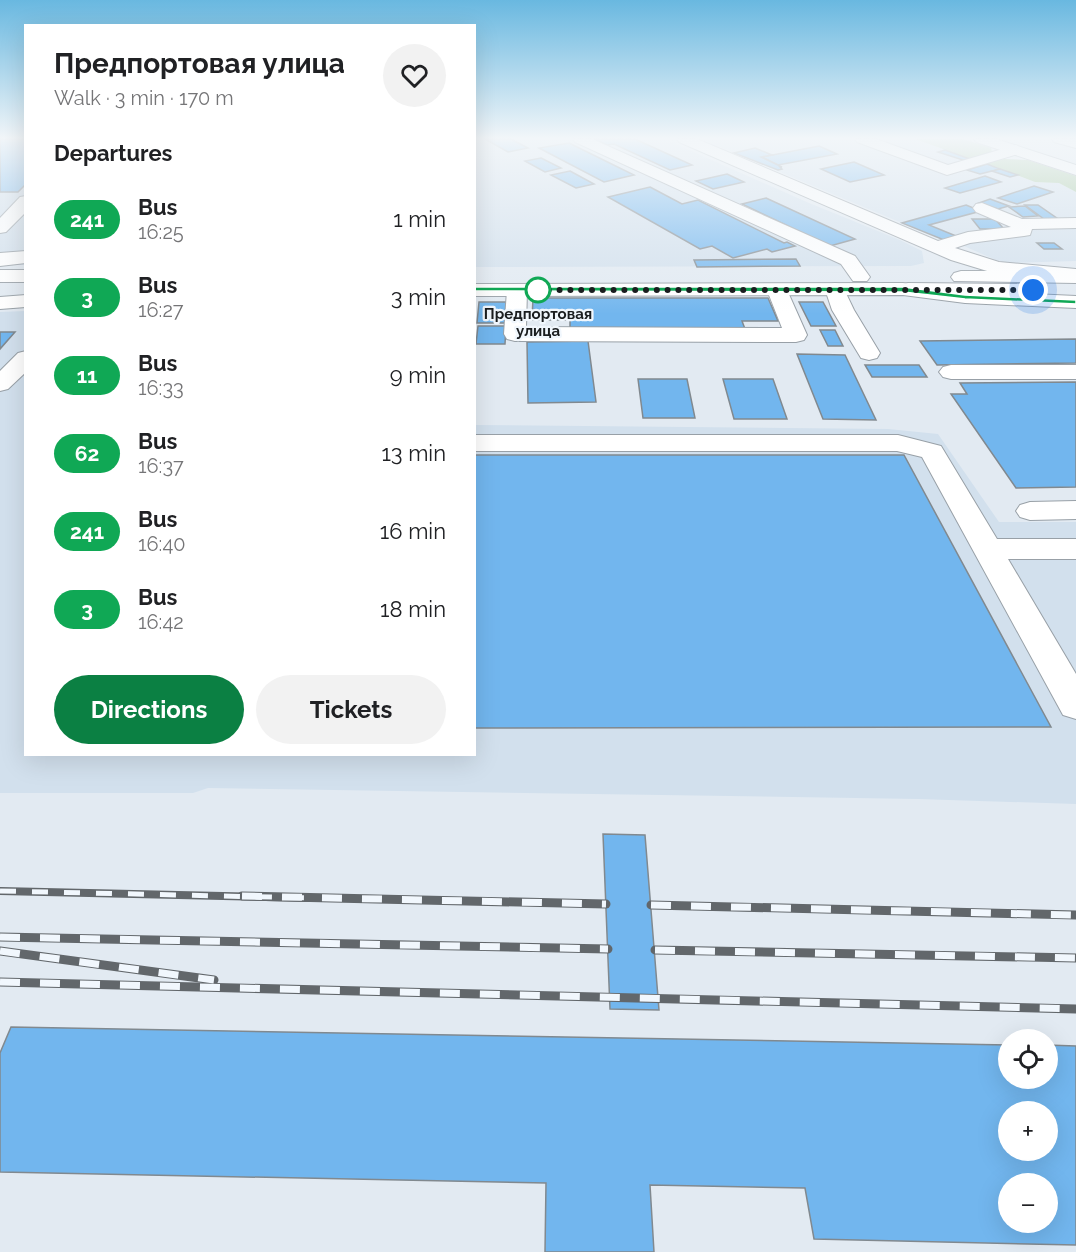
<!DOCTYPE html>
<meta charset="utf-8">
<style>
:root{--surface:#fff;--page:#f2f2f2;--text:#202124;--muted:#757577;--accent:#0b8043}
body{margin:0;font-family:Raleway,sans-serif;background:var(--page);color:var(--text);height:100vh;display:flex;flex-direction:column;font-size:22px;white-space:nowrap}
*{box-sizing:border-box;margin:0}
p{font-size:20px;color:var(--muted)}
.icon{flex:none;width:33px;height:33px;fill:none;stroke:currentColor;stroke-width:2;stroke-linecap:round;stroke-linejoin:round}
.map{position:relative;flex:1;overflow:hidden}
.details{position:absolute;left:24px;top:24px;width:452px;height:732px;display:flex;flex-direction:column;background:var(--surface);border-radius:0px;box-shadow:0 6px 24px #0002}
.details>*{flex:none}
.badge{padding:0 12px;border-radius:20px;font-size:21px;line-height:39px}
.buttons{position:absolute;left:998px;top:1029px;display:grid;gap:12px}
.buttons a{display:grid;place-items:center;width:60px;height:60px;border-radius:50%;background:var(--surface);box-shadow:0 6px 24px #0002;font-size:30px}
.you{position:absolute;width:30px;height:30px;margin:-15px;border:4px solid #fff;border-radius:50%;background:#1a73e8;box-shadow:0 0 0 9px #1a73e833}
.map>.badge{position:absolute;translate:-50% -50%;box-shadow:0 0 0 3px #fff}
h2{padding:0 30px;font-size:22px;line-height:54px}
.round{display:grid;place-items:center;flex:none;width:63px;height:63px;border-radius:32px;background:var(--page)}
.headline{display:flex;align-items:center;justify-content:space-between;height:102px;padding:0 30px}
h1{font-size:28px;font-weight:700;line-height:45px}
.cta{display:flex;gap:12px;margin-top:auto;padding:12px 30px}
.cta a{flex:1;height:69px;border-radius:36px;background:var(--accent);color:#fff;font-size:24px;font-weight:700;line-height:69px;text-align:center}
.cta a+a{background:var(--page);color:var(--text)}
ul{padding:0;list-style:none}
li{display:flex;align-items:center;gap:18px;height:78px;padding:0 30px}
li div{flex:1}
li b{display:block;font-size:22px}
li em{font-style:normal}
li .badge{min-width:66px;font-weight:700;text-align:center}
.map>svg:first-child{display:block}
.built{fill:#d2e0ed}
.green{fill:#a0c599}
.building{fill:#72b6ee;stroke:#81898f;stroke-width:1.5;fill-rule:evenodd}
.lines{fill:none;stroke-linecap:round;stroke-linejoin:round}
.minor-casing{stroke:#98a0a7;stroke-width:2}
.major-casing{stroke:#98a0a7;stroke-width:2}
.minor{fill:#fff;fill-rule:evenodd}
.major{fill:#fff;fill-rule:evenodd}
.rail-far1-casing{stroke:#62676b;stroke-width:8}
.rail-casing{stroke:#62676b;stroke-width:9}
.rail-far1{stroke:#f1f7fd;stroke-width:5;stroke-dasharray:16;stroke-linecap:butt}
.rail{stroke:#f1f7fd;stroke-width:7;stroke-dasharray:20;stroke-linecap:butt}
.line{fill:#10a855;stroke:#fff;stroke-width:1.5}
.walk{stroke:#1a1d1f;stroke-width:6;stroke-dasharray:0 10.8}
.stop-dot{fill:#fff;stroke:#10a855;stroke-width:3}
.labels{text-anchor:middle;stroke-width:4.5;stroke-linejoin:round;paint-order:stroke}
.far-stop-label{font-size:15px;font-weight:bold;fill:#1a1d1f;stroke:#f1f7fd}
</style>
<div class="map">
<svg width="1076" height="1252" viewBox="0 0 1076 1252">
<rect width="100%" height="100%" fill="#e2eaf2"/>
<g class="built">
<rect x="0" y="139" width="25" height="126"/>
<polygon points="474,139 664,139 809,203 900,240 922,251 924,263 911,266 474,267"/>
<polygon points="701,139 915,139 1035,182 1059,183 1076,192 1076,261 1010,263 996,260 950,240 945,241"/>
<polygon points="25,311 26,754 474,754 474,425 888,429 938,434 999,522 1076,522 1076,804 918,799 208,788 193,793 0,793 0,312"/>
</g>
<g class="green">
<polygon points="915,139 963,139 991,148 992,152 971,159"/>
<polygon points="1004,159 1028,160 1076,176 1076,192 1059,183 1035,182 985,163"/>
</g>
<g class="building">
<polygon points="0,139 26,139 26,184 18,192 0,192"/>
<polygon points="485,139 511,139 528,148 508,152"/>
<polygon points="594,139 635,139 692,165 670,170 614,144 607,145"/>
<polygon points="569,143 634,175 604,182 539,148"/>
<polygon points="819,146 837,154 778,165 762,157"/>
<polygon points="755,148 772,155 761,157 782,167 780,167 782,169 778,170 734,153"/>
<polygon points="945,150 970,159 963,160 938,152"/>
<polygon points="541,158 561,168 545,172 525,161"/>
<polygon points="854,162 884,175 850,182 821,169"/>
<polygon points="987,164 1000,169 980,174 967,170"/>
<polygon points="1000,169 1018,175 1010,177 992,171"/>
<polygon points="570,171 594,184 576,188 551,175"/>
<polygon points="727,174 744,182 713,189 696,181"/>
<polygon points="985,176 1001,182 960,193 945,188"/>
<polygon points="1034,186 1053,192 1017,204 998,198"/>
<polygon points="650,187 682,204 698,200 784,243 787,242 795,246 772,252 767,249 733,258 712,246 700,249 608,197"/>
<polygon points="766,198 855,239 830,246 742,204"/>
<polygon points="990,199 1009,206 998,209 979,203"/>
<polygon points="966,205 981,211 929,225 956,236 944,240 902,223"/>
<polygon points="1025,205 1038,205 1061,221 1048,222"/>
<polygon points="1025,206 1038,216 1023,217 1009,207"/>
<polygon points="972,219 995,219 1004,229 980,229"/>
<polygon points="1037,243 1054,243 1062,249 1044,249"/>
<polygon points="796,259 800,266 697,267 694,260"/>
<polygon points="533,298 768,298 778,321 742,321 745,329 570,329 570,320 532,320"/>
<polygon points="479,302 506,302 505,323 477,323"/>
<polygon points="799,302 823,302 836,326 811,326"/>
<polygon points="478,326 506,326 505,344 476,344"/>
<polygon points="820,330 835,330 843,346 828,346"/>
<polygon points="0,332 15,332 0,349"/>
<polygon points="1076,339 1076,363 937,365 920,341"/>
<polygon points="588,341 596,402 528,403 527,342"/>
<polygon points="797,354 845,355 876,420 823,419"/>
<polygon points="865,365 919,365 927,377 872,377"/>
<polygon points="638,379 687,379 695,418 643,418"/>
<polygon points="723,379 773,379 787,419 734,419"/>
<polygon points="1076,382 1076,487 1016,488 951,394 967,394 960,383"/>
<polygon points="474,455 904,455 1051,727 474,728"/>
<polygon points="603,834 645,835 659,1010 610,1009"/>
<path d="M11 1027 1008 1045V1078H1047V1045L1076 1046V1245L814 1239 805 1188 650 1185 654 1252H545L546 1183 0 1172V1053ZM1008 1112H1047V1150H1008ZM1008 1184H1047V1222H1008Z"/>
</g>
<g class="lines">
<defs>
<g id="minor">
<polygon points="573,139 592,139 855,256 870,277 867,281 853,281 841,264 575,142"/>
<polygon points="677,139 697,139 938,241 968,232 1011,227 976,212 973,208 976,204 982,203 1022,219 1076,218 1076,228 1032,229 1030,235 1024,236 970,243 955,248 999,262 1076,269 1076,281 997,274 951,260 679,142"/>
<polygon points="855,139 876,139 948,165 1016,145 1024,150 1021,153 947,175 857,142"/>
<polygon points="26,196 26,212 6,232 0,233 0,218 20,197"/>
<polygon points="26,251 26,263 0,266 0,253"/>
<polygon points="835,283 842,285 854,310 880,353 877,358 869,360 861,358 832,310 825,289 828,285"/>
<polygon points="908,283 1033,284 1040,286 1043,290 1040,294 1033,296 901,293 898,289 901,285"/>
<polygon points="517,284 524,286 527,290 526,327 782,328 767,290 770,286 784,286 787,290 807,335 804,340 796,342 515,341 507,339 504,334 507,290 510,286"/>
<polygon points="26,351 26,372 8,389 0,391 0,371 18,353"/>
<polygon points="951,365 1076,365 1076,379 951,379 943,377 939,372 943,367"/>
<polygon points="474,435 898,435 941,446 997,539 1076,539 1076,559 1008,559 1076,674 1076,719 1063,715 922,457 897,451 474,451"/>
<polygon points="1076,501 1076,519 1030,520 1020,517 1016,511 1020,505 1030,502"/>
</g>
<g id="major">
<polygon points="974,139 996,139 1076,165 1076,175 976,142"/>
<polygon points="1052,139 1076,139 1076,148 1054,142"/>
<rect x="0" y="270" width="26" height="12"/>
<polygon points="961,271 1076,271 1076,283 954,281 951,277 954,273"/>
<polygon points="903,283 965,291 1076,296 1076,308 965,303 903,295 474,296 474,284"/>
<polygon points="26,295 26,307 0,309 0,297"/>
</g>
</defs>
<use href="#minor" class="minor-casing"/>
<use href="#major" class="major-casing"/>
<use href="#minor" class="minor"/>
<use href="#major" class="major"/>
<defs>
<polyline id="rail-far1" points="0,891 312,898"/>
<g id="rail">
<polyline points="242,896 606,904"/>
<polyline points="651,905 1076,915"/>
<polyline points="0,937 608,949"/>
<polyline points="655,950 1076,958"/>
<polyline points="0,951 214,980"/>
<polyline points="0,982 1076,1009"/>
</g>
</defs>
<use href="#rail-far1" class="rail-far1-casing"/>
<use href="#rail" class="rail-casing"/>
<use href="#rail-far1" class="rail-far1"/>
<use href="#rail" class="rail"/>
</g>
<linearGradient id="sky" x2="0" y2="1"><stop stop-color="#69b8e0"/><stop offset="0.44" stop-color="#f2f6f9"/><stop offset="1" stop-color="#f2f6f9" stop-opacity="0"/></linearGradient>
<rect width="1076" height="314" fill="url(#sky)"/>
<polygon class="line" points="474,287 903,287 965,295 1076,300 1076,304 965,299 903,292 471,291"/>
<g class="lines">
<polyline class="walk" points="538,290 1033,290"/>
</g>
<circle class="stop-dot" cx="538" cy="290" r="12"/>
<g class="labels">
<g class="far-stop-label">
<text x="538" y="319">Предпортовая<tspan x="538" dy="17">улица</tspan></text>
</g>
</g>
</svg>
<div class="buttons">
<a><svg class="icon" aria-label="locate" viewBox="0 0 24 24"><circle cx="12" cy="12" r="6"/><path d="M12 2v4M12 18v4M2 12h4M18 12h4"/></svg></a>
<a>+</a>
<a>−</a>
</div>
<div class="you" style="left:1033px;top:290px"></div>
<section class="details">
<div class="headline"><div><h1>Предпортовая улица</h1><p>Walk · 3 min · 170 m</p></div><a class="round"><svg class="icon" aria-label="heart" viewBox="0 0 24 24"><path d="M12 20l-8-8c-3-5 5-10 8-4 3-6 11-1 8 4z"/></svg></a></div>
<h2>Departures</h2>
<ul>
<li><span class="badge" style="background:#10a855;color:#fff">241</span><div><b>Bus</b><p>16:25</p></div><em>1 min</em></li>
<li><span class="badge" style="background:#10a855;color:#fff">3</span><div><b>Bus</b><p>16:27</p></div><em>3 min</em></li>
<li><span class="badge" style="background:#10a855;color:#fff">11</span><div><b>Bus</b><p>16:33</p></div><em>9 min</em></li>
<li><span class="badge" style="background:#10a855;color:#fff">62</span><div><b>Bus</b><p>16:37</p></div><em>13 min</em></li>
<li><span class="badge" style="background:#10a855;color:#fff">241</span><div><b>Bus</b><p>16:40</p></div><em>16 min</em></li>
<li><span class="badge" style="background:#10a855;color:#fff">3</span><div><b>Bus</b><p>16:42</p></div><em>18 min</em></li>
</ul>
<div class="cta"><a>Directions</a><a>Tickets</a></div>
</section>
</div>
